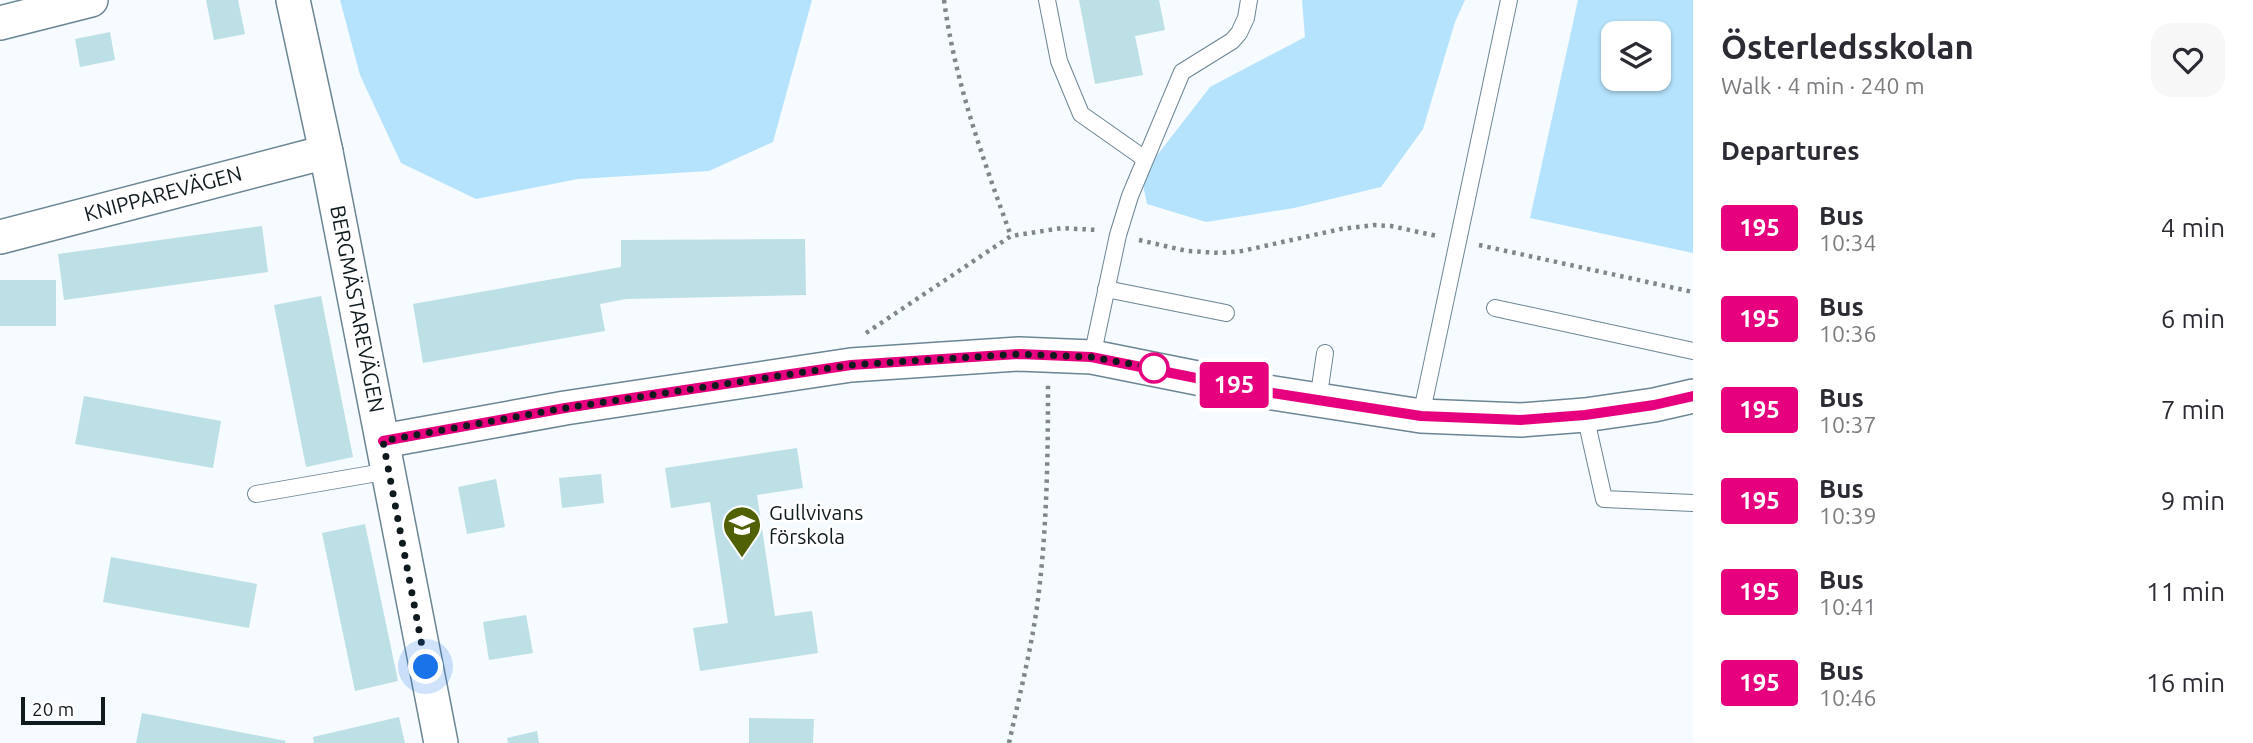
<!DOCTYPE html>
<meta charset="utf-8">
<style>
:root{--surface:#fff;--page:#f7f7f7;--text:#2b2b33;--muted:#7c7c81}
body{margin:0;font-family:Ubuntu,sans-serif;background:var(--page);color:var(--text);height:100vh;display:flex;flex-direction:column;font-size:26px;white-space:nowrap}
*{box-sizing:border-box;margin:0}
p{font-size:23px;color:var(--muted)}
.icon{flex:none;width:38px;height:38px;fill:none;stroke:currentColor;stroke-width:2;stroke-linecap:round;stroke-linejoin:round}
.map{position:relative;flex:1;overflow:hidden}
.sheet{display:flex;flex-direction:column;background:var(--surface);width:560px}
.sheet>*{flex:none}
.badge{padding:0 14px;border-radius:5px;font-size:24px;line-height:46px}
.fabs{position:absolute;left:1601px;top:21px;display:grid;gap:14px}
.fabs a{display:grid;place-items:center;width:70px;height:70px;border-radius:14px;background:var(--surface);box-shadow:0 2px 5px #0004;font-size:35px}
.scale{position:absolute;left:21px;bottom:18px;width:84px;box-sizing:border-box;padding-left:7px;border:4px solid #0f1a1f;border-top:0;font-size:19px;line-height:24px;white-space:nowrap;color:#0f1a1f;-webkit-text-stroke:5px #fff;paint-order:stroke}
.you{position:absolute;width:35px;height:35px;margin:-18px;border:5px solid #fff;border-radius:50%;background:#1a73e8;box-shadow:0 0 0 10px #1a73e833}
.map>.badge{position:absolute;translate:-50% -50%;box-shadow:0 0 0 4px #fff}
h2{padding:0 28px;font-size:26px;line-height:63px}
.round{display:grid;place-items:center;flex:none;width:74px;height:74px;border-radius:21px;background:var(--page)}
.headline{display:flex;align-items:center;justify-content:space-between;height:119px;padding:0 28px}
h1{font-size:33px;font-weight:700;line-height:52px}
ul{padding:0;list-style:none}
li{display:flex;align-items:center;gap:21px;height:91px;padding:0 28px}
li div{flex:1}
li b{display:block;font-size:26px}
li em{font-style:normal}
li .badge{min-width:77px;font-weight:700;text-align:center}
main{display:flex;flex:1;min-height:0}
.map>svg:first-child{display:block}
.green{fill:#b5e3fd;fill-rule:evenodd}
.building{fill:#bce0e6}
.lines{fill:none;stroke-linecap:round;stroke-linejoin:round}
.service-casing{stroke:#6b8594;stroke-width:18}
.minor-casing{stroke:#6b8594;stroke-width:36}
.path{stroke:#7f878b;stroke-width:4.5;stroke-dasharray:3.5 5;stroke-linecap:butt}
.service{stroke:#fff;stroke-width:16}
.minor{stroke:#fff;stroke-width:33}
.line-casing{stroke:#fff;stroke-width:16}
.line{stroke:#e6007e;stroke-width:10}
.walk{stroke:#0f1a1f;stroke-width:7;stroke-dasharray:0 12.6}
.stop-dot{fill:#fff;stroke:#e6007e;stroke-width:3.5}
.labels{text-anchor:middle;stroke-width:5;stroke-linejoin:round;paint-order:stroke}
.street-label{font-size:21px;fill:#0f1a1f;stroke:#fff}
.poi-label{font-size:21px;fill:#0f1a1f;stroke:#fff;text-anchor:start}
</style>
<main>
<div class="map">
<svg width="1693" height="743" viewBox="0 0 1693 743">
<rect width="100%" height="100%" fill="#f5fbfe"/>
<g class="green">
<polygon points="340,0 812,0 773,142 709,171 578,179 476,199 401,163 360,75"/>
<polygon points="1302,0 1465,0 1455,22 1423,129 1381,187 1294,208 1206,222 1147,204 1141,176 1210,87 1305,37"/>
<path d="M1578 0H1693V253L1530 218ZM1614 33H1659V79H1614Z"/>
</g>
<g class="building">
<polygon points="206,0 238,0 245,34 214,40"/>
<polygon points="1079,0 1159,0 1165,30 1135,36 1143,75 1095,84"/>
<polygon points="110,32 115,60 80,67 75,39"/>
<polygon points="262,226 268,272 64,300 58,254"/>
<polygon points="805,239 806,295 626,299 600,304 605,331 423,363 413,304 621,267 621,240"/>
<rect x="0" y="280" width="56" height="46"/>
<polygon points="321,296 353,457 306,467 274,305"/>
<polygon points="84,396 221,421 213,468 75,444"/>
<polygon points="797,448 803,488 757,495 775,616 812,611 818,653 700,671 693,628 728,623 710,502 671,508 665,468"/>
<polygon points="601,474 604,503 562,508 559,478"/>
<polygon points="496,479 505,527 467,534 458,487"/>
<polygon points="365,524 398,681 355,691 322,533"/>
<polygon points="111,557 257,584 249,628 103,602"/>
<polygon points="526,615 533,653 489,660 483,622"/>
<polygon points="142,713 286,741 285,743 136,743"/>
<polygon points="399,717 405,743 314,743 313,737"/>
<polygon points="749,718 814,719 813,743 749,743"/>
<polygon points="537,731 539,743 508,743 507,738"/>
</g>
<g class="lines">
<defs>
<g id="service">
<polyline points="1047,0 1059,61 1081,114 1145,159"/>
<polyline points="1106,289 1226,313"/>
<polyline points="1495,308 1693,351"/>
<polyline points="1092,357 1118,235 1130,196 1182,72 1232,41 1239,33 1246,18 1249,0"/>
<polyline points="1318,401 1325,353"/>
<polyline points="1585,415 1604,499 1693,503"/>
<polyline points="1421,416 1509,0"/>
<polyline points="256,494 389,471"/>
</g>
<g id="minor">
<polyline points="293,0 326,152 441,743"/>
<polyline points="0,23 91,0"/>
<polyline points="0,237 326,152"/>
<polyline points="383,441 565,408 851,365 1019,354 1092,357 1267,392 1421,416 1521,420 1585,415 1654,405 1693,396"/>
</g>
</defs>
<use href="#service" class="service-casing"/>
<use href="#minor" class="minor-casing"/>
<g class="path">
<path d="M944 0C955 82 983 159 1011 236"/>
<polyline points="1139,240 1187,251 1220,253 1242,251 1341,229 1374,225 1391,226 1437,236"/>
<polyline points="1479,245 1693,292"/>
<polyline points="866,333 1011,236 1062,228 1097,230"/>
<path d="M1009 743C1020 693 1033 643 1039 591 1047 523 1048 453 1048 384"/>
</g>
<use href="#service" class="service"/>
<use href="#minor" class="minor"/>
</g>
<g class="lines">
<defs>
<polyline id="line" points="383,441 565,408 851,365 1019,354 1091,357 1266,392 1421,416 1521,420 1585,415 1654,405 1693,396"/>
</defs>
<use href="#line" class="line-casing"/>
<use href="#line" class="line"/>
<polyline class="walk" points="426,667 383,441 565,408 851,365 1019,354 1091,357 1154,368"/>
</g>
<defs>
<symbol id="school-pin" viewBox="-11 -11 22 30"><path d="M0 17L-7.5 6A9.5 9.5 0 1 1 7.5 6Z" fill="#506004" stroke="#fff"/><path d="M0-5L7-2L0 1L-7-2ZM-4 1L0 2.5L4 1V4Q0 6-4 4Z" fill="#fff"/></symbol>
</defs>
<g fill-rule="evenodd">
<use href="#school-pin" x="720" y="503" width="44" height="60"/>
</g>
<circle class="stop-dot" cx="1154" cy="368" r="14"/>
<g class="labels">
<g class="street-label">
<text transform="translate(163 194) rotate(-15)" y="7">KNIPPAREVÄGEN</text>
<text transform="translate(357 309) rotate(79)" y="7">BERGMÄSTAREVÄGEN</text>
</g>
<g class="poi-label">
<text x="769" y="520">Gullvivans<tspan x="769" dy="24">förskola</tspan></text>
</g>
</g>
</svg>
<div class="fabs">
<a><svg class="icon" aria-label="layers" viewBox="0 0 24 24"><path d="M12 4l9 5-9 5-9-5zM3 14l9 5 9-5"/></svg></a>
</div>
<div class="scale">20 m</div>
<div class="you" style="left:426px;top:667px"></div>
<b class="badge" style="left:1234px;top:385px;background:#e6007e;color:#fff">195</b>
</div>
<section class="sheet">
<div class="headline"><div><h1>Österledsskolan</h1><p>Walk · 4 min · 240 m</p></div><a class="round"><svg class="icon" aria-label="heart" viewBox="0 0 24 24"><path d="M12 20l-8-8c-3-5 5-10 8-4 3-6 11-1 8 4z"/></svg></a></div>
<h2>Departures</h2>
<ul>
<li><span class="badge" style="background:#e6007e;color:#fff">195</span><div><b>Bus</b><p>10:34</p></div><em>4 min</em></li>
<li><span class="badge" style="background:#e6007e;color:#fff">195</span><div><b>Bus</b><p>10:36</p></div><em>6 min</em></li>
<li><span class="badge" style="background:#e6007e;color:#fff">195</span><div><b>Bus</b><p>10:37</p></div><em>7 min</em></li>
<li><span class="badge" style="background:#e6007e;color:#fff">195</span><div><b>Bus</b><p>10:39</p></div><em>9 min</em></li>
<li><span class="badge" style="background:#e6007e;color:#fff">195</span><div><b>Bus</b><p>10:41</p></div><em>11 min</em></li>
<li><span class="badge" style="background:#e6007e;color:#fff">195</span><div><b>Bus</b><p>10:46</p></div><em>16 min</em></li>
</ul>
</section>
</main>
